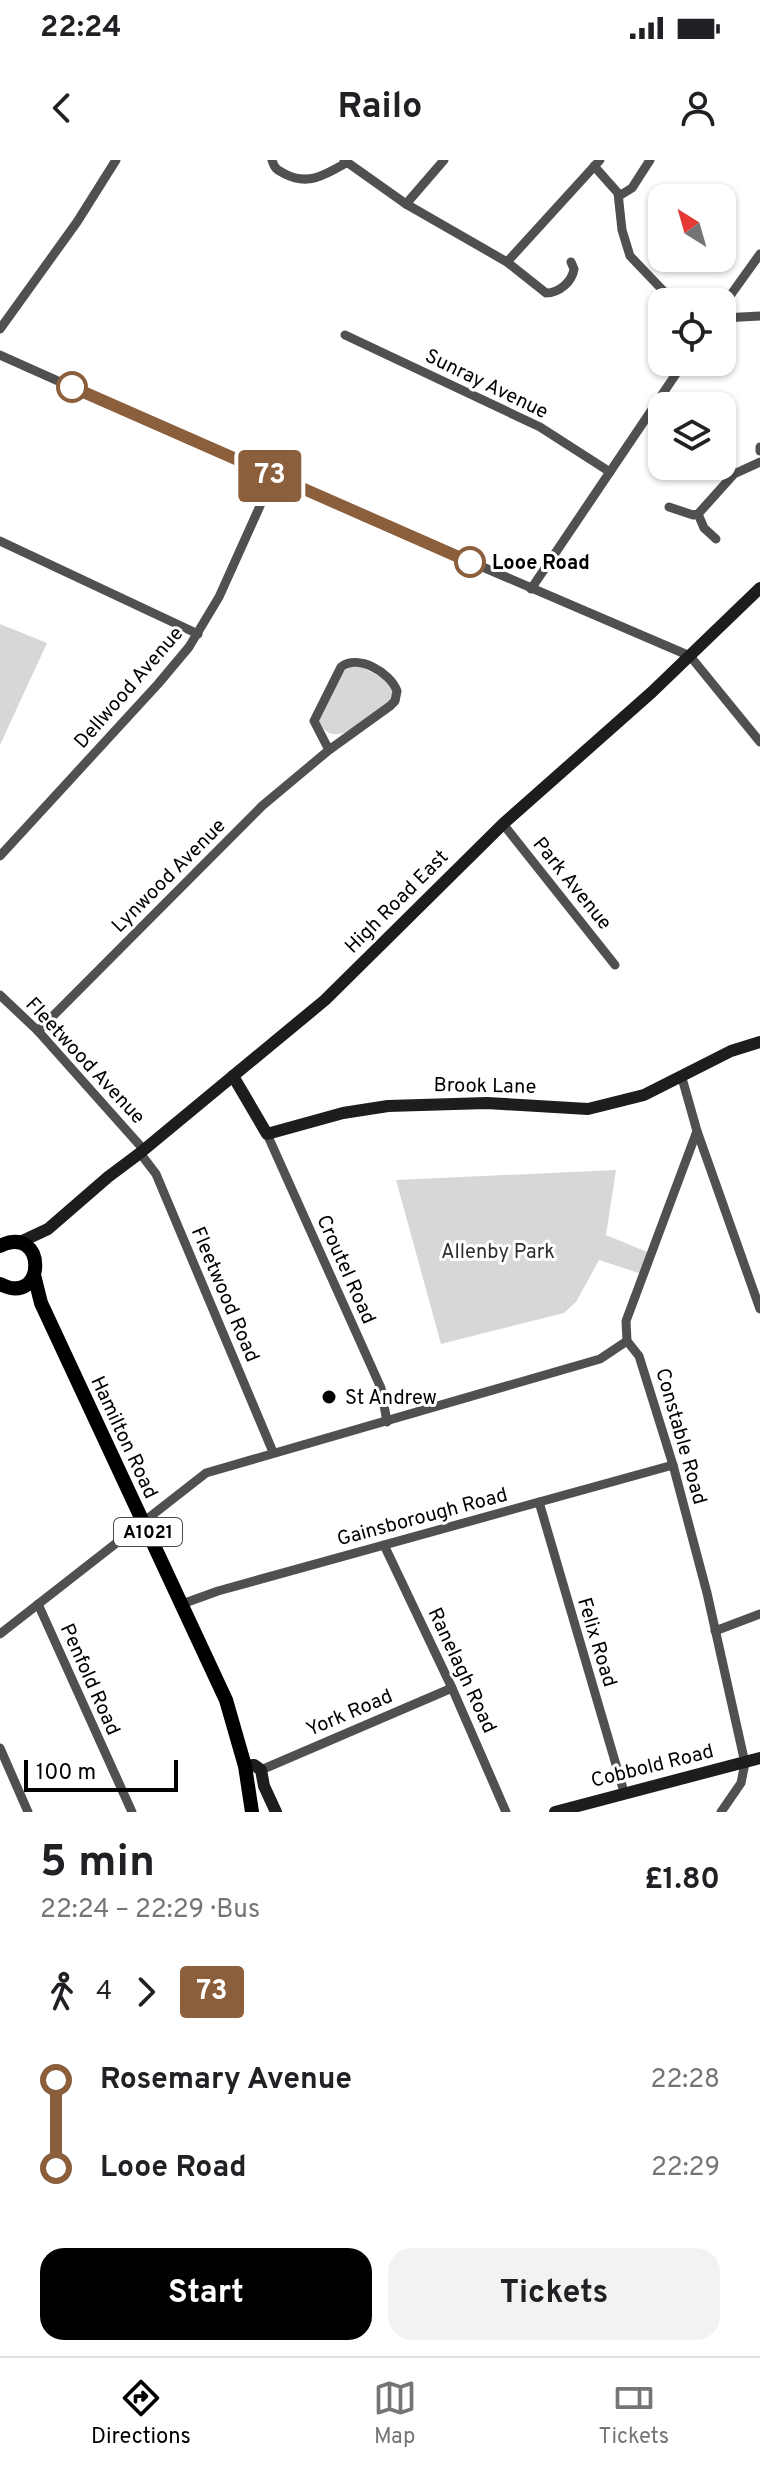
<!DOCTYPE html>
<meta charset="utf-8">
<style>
:root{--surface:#fff;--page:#f2f2f2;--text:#202124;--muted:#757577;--line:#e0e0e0;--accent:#000}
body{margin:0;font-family:Overpass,sans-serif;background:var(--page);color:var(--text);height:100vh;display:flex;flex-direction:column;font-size:30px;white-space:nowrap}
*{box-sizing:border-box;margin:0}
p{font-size:26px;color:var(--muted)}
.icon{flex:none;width:44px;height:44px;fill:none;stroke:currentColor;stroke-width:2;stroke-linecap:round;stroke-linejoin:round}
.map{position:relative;height:1652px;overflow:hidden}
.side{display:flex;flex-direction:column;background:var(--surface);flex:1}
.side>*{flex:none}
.badge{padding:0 16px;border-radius:6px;font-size:28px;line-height:52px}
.needle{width:52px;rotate:323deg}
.fabs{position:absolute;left:648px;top:24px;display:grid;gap:16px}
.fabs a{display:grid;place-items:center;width:88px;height:88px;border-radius:16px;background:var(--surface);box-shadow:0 2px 6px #0004;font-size:40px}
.scale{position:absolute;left:24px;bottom:20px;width:154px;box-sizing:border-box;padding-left:8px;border:4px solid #000;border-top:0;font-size:22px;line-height:28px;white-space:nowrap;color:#000;-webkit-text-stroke:6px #fff;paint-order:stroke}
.map>.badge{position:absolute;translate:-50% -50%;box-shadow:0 0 0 4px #fff}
.legs{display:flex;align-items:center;gap:12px;height:88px;padding:0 40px;font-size:26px}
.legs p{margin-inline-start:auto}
.headline{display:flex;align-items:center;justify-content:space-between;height:136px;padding:0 40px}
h1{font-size:44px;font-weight:700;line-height:60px}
.button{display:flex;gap:16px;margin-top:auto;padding:16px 40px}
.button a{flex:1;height:92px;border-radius:24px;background:var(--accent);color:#fff;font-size:32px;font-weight:700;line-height:92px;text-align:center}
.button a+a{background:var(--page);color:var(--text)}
ul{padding:0 40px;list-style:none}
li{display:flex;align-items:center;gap:28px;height:88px;font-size:30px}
li i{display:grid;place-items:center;width:12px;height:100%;margin:0 10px;background:currentColor}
li i::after{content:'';width:20px;height:20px;margin:-10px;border:6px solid;border-radius:50%;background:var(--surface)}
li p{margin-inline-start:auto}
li:first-child i{background:linear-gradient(#0000 50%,currentColor 0)}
li:last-child i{background:linear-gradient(currentColor 50%,#0000 0)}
.status{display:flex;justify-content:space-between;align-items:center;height:56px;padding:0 40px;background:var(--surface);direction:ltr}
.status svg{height:22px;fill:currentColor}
header{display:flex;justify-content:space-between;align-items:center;height:104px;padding:0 40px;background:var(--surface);font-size:36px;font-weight:700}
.menu{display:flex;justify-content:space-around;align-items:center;height:112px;border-top:2px solid var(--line);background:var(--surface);font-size:22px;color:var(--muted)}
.menu a{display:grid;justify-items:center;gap:4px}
.menu .current{color:var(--accent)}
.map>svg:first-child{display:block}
.green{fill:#d7d7d7}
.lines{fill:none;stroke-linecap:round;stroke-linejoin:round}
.street{stroke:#505050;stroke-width:9}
.secondary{stroke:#1d1d1d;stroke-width:12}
.primary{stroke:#000;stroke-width:14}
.line-1-casing{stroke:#fff;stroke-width:18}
.line-1{stroke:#8b5e3c;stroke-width:12}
.stop-1-dot{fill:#fff;stroke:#8b5e3c;stroke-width:4}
.poi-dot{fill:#000;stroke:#fff;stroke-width:3}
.labels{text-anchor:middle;stroke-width:6;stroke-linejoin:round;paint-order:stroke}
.shield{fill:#fff;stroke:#4c4c4c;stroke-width:2}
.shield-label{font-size:18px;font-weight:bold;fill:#000}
.street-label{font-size:20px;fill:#000;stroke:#fff}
.stop-label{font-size:20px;font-weight:bold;fill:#000;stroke:#fff;text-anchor:start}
.park-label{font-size:20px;fill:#2e2e2e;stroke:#fff}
.poi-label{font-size:20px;fill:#000;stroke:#fff;text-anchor:start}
</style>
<div class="status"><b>22:24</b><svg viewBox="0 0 49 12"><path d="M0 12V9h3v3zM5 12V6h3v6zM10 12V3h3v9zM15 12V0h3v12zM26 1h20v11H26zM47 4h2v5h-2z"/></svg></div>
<header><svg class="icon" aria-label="back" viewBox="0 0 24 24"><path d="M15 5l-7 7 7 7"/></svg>Railo<svg class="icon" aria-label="person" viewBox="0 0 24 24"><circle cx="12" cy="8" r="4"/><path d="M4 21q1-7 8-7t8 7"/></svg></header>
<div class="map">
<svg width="760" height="1652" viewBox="0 0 760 1652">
<rect width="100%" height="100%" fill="#fff"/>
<g class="green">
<polygon points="0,464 47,483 0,585"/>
<path d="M358 505 386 520 393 531 391 540C372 554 332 597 318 559 327 540 335 507 358 505Z"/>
<polygon points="616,1010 606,1075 652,1094 645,1115 599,1100 576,1142 564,1153 441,1184 396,1020"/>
</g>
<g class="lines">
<g class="street">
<path d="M272 0C274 8 277 10 285 14 308 26 325 15 346 3"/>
<path d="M344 0 406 44 507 102 546 133C559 133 572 122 574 109L571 102"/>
<polyline points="594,6 618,33 622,70 630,96 674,142"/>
<polyline points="619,36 632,28 650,0"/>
<polyline points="406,44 444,0"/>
<polyline points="507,102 600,0"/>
<polyline points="722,147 760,94"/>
<polyline points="722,158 760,156"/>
<polyline points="0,169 77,62 116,0"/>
<polyline points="345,175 540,267 610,312"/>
<polyline points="0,195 273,317 690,496 760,582"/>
<polyline points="760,287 760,291"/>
<polyline points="669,347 693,355 698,354 734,314 760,302"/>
<polyline points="698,354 704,368 716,379"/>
<polyline points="0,381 198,474"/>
<polyline points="531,429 684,202"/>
<polyline points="503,664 615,805"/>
<polyline points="0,696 158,524 189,487 219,437 273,317"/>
<polyline points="0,835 38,871 144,990"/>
<path d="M38 871 262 646 329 590 314 561 341 507C358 494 390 512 397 531L395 541 390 546 329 590"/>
<polyline points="682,918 697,971 760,1149"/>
<polyline points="697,971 626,1161 627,1181 639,1196 673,1305 707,1433 745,1603 741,1623 721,1652"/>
<polyline points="267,974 381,1228 387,1262"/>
<polyline points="140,993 156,1014 273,1292"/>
<polyline points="539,1342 624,1632"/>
<polyline points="384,1385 452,1528 506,1652"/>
<polyline points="38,1444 132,1652"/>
<polyline points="182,1444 218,1431 673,1305"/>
<polyline points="715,1471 760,1454"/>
<polyline points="0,1474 206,1313 600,1199 627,1181"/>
<polyline points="0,1588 28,1652"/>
<polyline points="261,1610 452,1528"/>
</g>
<g class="secondary">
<polyline points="233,916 267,974 343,953 388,946 487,943 588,949 644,935 731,891 760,882"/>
<polyline points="18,1083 48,1069 108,1017 140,993 325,840 503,664 652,532 760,428"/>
<polyline points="245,1606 254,1605 261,1610 264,1626 276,1652"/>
<polyline points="555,1652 760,1598"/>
</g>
<g class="primary">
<path d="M0 1086C47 1063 47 1148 0 1124"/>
<polyline points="34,1115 41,1143 226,1540 245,1606 252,1652"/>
</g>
</g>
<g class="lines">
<defs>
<polyline id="line-1" points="72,227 470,402"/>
</defs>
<use href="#line-1" class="line-1-casing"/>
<use href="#line-1" class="line-1"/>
</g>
<g class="stop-1-dot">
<circle cx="72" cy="227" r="14"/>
<circle cx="470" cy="402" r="14"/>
</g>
<circle class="poi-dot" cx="329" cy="1237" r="8"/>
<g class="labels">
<rect class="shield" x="114" y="1358" width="68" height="28" rx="6"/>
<g class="shield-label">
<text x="148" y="1378">A1021</text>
</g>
<g class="street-label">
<text transform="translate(487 223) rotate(26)" y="7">Sunray Avenue</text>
<text transform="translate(128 527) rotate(-49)" y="7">Dellwood Avenue</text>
<text transform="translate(168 715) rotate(-45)" y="7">Lynwood Avenue</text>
<text transform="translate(573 723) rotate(51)" y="7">Park Avenue</text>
<text transform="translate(396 741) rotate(-45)" y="7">High Road East</text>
<text transform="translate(86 900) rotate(47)" y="7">Fleetwood Avenue</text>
<text transform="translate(485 925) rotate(1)" y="7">Brook Lane</text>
<text transform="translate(347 1109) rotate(66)" y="7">Croutel Road</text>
<text transform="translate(226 1134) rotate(67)" y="7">Fleetwood Road</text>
<text transform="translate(682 1276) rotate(74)" y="7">Constable Road</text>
<text transform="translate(125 1277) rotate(65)" y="7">Hamilton Road</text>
<text transform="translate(422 1356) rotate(-15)" y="7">Gainsborough Road</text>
<text transform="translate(598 1482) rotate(73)" y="7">Felix Road</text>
<text transform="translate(463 1510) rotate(65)" y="7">Ranelagh Road</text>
<text transform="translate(91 1519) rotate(66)" y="7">Penfold Road</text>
<text transform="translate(349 1552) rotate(-23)" y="7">York Road</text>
<text transform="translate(652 1605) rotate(-14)" y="7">Cobbold Road</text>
</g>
<g class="stop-label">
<text x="492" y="409">Looe Road</text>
</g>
<g class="park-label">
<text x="498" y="1098">Allenby Park</text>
</g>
<g class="poi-label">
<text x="345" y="1244">St Andrew</text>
</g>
</g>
</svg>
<div class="fabs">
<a><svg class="needle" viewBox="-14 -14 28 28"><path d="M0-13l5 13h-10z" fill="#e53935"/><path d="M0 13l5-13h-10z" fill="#757577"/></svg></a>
<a><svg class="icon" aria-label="locate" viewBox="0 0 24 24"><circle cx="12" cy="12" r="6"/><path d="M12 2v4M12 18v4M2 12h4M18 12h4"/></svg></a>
<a><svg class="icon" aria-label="layers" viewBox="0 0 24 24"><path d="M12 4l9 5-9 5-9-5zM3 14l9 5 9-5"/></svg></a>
</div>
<div class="scale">100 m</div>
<b class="badge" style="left:270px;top:316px;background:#8b5e3c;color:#fff">73</b>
</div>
<section class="side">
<div class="headline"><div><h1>5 min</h1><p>22:24 – 22:29 · Bus</p></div><b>£1.80</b></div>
<div class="legs"><svg class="icon" aria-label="walk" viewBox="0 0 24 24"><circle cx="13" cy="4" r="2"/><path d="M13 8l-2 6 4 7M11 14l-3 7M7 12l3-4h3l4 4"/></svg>4<svg class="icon" aria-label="forward" viewBox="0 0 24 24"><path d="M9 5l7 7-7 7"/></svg><b class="badge" style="background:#8b5e3c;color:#fff">73</b></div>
<ul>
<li><i style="color:#8b5e3c"></i><b>Rosemary Avenue</b><p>22:28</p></li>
<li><i style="color:#8b5e3c"></i><b>Looe Road</b><p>22:29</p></li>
</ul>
<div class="button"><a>Start</a><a>Tickets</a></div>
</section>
<nav class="menu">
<a class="current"><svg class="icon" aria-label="directions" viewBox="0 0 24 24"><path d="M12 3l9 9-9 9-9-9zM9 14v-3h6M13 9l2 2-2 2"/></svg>Directions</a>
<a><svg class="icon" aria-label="map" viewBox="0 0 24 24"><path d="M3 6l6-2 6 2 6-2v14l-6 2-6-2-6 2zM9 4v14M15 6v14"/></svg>Map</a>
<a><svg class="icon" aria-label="tickets" viewBox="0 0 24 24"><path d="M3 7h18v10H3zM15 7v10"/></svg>Tickets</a>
</nav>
